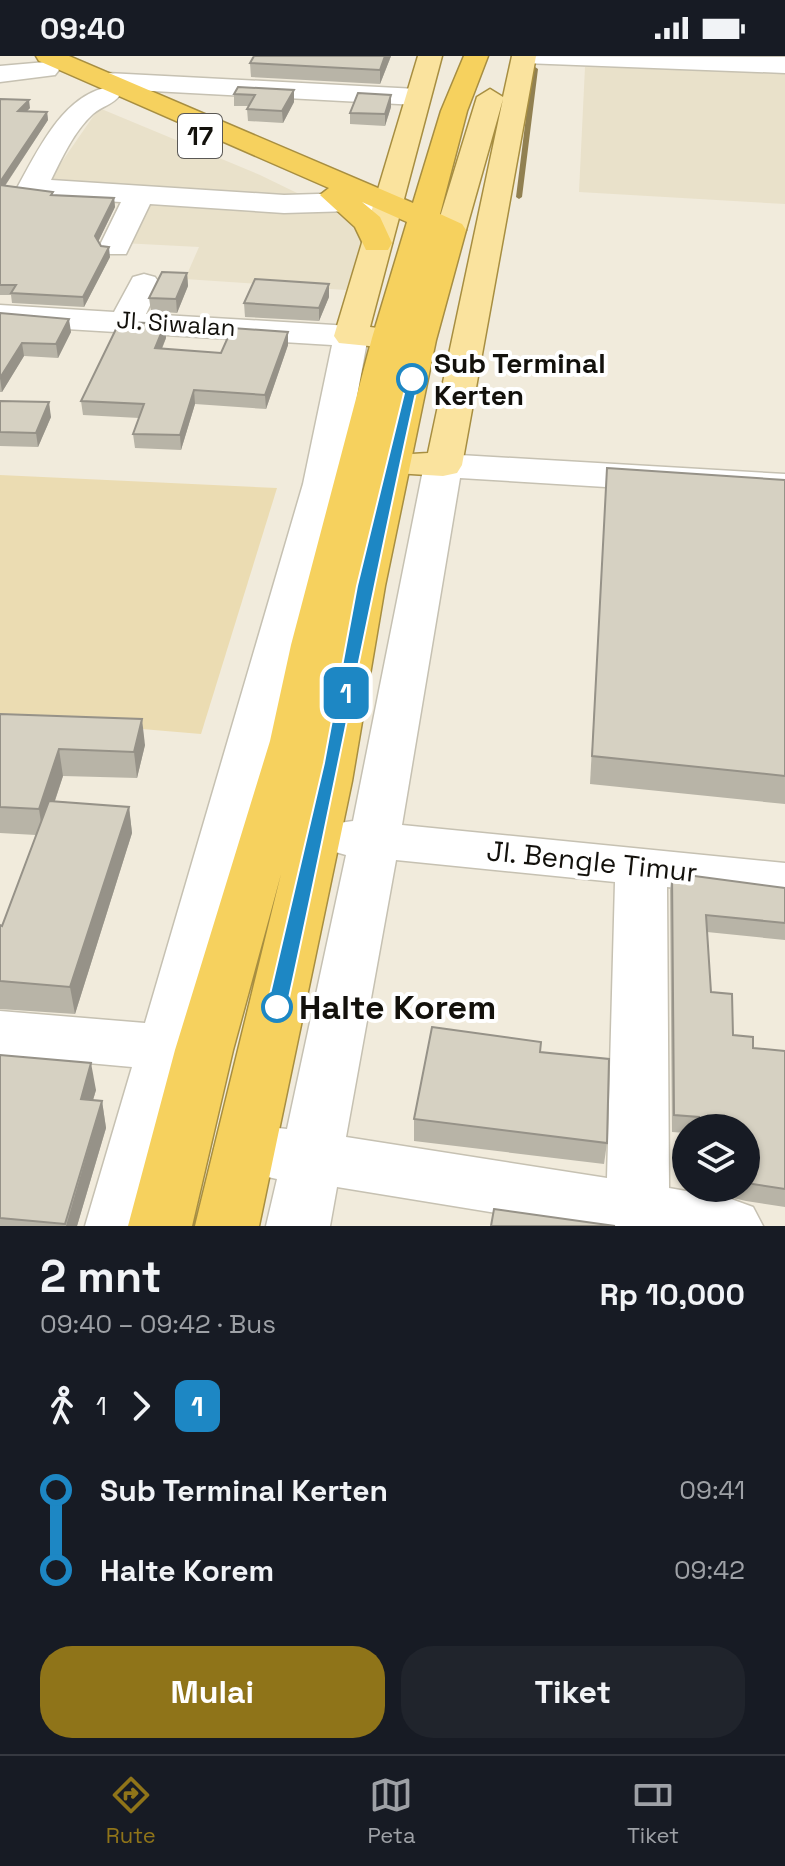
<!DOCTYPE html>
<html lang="id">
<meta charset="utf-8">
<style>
:root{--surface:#171b24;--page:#20242c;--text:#f1f3f6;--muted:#9ea1a6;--line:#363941;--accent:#8f7419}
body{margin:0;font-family:"Space Grotesk",sans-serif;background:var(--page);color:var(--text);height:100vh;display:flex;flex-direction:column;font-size:30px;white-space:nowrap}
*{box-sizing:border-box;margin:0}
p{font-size:26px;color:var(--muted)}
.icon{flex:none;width:44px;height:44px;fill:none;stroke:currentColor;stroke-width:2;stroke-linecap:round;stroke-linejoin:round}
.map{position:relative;height:1170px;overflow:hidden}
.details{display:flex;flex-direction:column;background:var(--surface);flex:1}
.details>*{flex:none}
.badge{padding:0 16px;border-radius:12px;font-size:28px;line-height:52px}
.fabs{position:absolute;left:672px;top:1058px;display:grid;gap:16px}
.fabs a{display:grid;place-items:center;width:88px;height:88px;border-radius:50%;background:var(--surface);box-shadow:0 2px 6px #0004;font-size:40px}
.map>.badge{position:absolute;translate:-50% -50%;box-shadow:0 0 0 4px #fff}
.legs{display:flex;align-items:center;gap:12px;height:88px;padding:0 40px;font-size:26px}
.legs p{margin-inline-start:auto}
.headline{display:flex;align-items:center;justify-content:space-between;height:136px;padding:0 40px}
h1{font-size:44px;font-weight:600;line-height:60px}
.primary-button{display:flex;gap:16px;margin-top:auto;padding:16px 40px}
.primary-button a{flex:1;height:92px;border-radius:32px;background:var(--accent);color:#fff;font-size:32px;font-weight:600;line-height:92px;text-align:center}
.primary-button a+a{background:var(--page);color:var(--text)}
ul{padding:0 40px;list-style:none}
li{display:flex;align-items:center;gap:28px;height:80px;font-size:30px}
li i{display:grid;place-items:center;width:12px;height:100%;margin:0 10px;background:currentColor}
li i::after{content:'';width:20px;height:20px;margin:-10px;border:6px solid;border-radius:50%;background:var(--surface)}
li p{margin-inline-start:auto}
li:first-child i{background:linear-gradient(#0000 50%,currentColor 0)}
li:last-child i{background:linear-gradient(currentColor 50%,#0000 0)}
.status{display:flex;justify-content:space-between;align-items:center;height:56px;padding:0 40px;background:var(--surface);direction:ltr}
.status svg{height:22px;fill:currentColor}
.tab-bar{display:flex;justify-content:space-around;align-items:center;height:112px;border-top:2px solid var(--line);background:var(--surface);font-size:22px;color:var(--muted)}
.tab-bar a{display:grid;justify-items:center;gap:4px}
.tab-bar .active{color:var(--accent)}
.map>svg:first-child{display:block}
.built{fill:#e9e1ca}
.green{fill:#ebdcb2}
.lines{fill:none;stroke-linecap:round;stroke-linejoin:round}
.stream{fill:#918051;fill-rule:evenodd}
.minor-casing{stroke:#c6c1b2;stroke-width:3}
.major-casing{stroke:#a78e41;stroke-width:3}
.highway-casing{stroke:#a78e41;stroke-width:3}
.minor{fill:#fff;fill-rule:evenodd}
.major{fill:#fae39e;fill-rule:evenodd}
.highway{fill:#f6d15e;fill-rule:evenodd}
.wall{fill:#b8b4a7}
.shaded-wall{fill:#969288}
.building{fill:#d6d1c2;stroke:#969288;stroke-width:2}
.line-1{fill:#1d87c4;stroke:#fff;stroke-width:2}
.stop-1-dot{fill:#fff;stroke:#1d87c4;stroke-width:4}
.labels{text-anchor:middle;stroke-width:8;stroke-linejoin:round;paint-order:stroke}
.far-street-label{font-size:24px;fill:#13110c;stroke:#fff}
.shield{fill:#fff;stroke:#5a5855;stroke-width:2}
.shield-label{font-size:26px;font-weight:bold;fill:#13110c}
.stop-label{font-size:28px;font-weight:bold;fill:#13110c;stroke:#fff;text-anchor:start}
.street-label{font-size:28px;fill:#13110c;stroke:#fff}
.near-stop-label{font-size:34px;font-weight:bold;fill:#13110c;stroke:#fff;text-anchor:start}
</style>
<div class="status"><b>09:40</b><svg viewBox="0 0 49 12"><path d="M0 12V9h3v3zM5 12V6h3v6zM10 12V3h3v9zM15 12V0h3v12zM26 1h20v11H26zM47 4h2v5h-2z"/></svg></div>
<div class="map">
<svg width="785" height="1170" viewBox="0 0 785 1170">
<rect width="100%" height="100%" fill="#f1ebdc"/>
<g class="built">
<polygon points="585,11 785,16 785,148 579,136"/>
<polygon points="99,52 260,119 367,171 346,234 185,223 199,191 122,187 149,139 45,130"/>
</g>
<polygon class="green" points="0,419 277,432 201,678 0,661"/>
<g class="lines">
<polygon class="stream" points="535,11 538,13 522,141 519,143 516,141 532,13"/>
<defs>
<g id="minor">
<polygon points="512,0 785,1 785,17 524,7"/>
<polygon points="46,6 55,9 59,14 55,19 0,26 0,10"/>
<path d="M107 17 417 33 430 41 417 49 115 33 120 39C113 49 102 50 93 58 74 75 62 102 51 124L284 139 386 136 396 139 401 145 396 151 386 154 284 157 150 148 126 198H104L99 191 121 146 32 141 22 138 17 132C37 96 61 43 104 32L94 25Z"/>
<polygon points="144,218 155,221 160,228 146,258 351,270 363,273 368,280 341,428 149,1170 85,1170 132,1011 0,999 0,955 145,967 303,428 332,289 0,269 0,249 114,256 133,221"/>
<path d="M443 398 785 418V442L460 422 402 769 785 807V843L667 831 669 1132 731 1143 753 1151 763 1170H575L337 1131 330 1170H266L277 1123 223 1111 214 1093 223 1075 244 1068 287 1073 346 799 325 793 318 781 325 769 353 765 424 409 429 401ZM396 804 615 826 607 1122 346 1081Z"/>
</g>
<g id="major">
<polygon points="418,0 442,0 370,271 401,275 406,282 401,289 389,292 339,287 334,280"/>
<polygon points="512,0 536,0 462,409 457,417 443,420 379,416 374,408 379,400 428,397 503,43 466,174 462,180 440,180 436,174 477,41 490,33 503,41"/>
</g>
<polygon id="highway" points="36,0 69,0 413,147 441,55 464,0 488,0 467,55 440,158 462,168 466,174 436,284 385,530 352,725 259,1170 195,1170 281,818 233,994 192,1170 128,1170 175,994 270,685 291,589 372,282 407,166 362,146 380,161 392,187 388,194 366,194 355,171 320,139 329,132 39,5"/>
</defs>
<use href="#minor" class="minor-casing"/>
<use href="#major" class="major-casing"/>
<use href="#highway" class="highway-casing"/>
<use href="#minor" class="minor"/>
<use href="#major" class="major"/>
<use href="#highway" class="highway"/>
</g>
<g class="wall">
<polygon points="254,0 391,0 380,28 251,21 250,7"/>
<polygon points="238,31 294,46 283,67 248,65 247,53 249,50 234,50 234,38"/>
<polygon points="0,43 30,52 27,55 47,56 48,64 5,130 53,139 114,142 115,151 98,186 110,201 84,251 12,247 11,239 0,239"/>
<polygon points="391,51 385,70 350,68 350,57"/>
<polygon points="187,217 188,230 177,257 151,255 149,242"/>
<polygon points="329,241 319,265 245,261 244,247"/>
<polygon points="0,257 71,276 58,302 24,300 2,336 0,336"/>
<polygon points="288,276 288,289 266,353 195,348 181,394 135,392 133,378 139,362 83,359 81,345 166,282 162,293 221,297"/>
<polygon points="0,345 51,361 38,391 0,390"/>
<polygon points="607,412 785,424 785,748 590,728"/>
<polygon points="0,658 145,689 137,722 63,720 55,745 129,751 132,777 75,958 0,953 0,869 2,870 36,779 0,777"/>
<polygon points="672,817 785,832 785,884 707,876 711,936 733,979 753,992 785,995 785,1151 746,1145 694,1133 694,1132 746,1132 746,1072 686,1072 686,1077 672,1076 670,834"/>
<polygon points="540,996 607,1087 604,1108 414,1085 414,1063"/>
<polygon points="0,999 96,1034 93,1044 102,1045 106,1072 77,1170 0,1170"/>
</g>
<g class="shaded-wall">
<polygon points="385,0 391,0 380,28 380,14"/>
<polygon points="294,34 294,46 283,67 282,55"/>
<polygon points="391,39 391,51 385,70 385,58"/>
<polygon points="29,44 30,52 19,63 18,55"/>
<polygon points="47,56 48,64 0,137 0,126"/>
<polygon points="114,142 115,151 96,190 95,180"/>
<polygon points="109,191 110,201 84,251 83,241"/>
<polygon points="187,217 188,230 177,257 176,243"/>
<polygon points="329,228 329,241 319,265 319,252"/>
<polygon points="69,263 71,276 58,302 56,288"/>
<polygon points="165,268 166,282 156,306 155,292"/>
<polygon points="288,276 288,289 266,353 265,339"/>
<polygon points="22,287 24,300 2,336 0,322"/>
<polygon points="194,334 195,348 181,394 180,379"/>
<polygon points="49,346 51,361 38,391 36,377"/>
<polygon points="142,663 145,689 137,722 134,696"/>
<polygon points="59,693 63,720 43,780 39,753"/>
<polygon points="129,751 132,777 75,958 70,931"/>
<polygon points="91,1007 96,1034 85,1070 81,1043"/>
<polygon points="102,1045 106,1072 77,1170 66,1170"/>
</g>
<g class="building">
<polygon points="254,0 385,0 380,14 250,7"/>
<polygon points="238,31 294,34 282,55 247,53 255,39 234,38"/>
<polygon points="358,37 391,39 385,58 350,57"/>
<polygon points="0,43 29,44 18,55 47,56 0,126"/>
<polygon points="0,129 53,136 51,139 114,142 95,180 101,190 109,191 83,241 11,237 16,229 0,229"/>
<polygon points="162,216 187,217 176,243 149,242"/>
<polygon points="255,223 329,228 319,252 244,247"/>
<polygon points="0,257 69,263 56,288 22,287 0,322"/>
<polygon points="128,266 165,268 155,292 221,297 232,272 288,276 265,339 194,334 180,379 133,378 144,348 81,345 116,273 125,273"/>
<polygon points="0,345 49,346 36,377 0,376"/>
<polygon points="607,412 785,424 785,720 592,700"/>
<polygon points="0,658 142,663 134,696 59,693 39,753 0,751"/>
<polygon points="49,745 129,751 70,931 0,925 0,869 2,870"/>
<polygon points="672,817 785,832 785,867 706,859 711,936 732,938 733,979 753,981 753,992 785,995 785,1133 746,1127 746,1072 699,1072 699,1061 674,1059"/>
<polygon points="432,971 541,986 540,996 609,1003 607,1087 414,1063"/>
<polygon points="0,999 91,1007 81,1043 102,1045 65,1168 0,1162"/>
<polygon points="494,1153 615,1170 491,1170"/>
</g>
<path class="line-1" d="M408 321 419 323C372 532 333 742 287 951L277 958 267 951 324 707 357 530Z"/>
<g class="stop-1-dot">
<circle cx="412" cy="323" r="14"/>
<circle cx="277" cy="951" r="14"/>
</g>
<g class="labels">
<g class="far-street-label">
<text transform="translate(176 268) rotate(4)" y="8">Jl. Siwalan</text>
</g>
<rect class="shield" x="178" y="58" width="44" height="44" rx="6"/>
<g class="shield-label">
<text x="200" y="89">17</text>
</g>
<g class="stop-label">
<text x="434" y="317">Sub Terminal<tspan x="434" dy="32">Kerten</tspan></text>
</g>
<g class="street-label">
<text transform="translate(592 805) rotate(6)" y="10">Jl. Bengle Timur</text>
</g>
<g class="near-stop-label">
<text x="299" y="963">Halte Korem</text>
</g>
</g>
</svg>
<div class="fabs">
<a><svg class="icon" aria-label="layers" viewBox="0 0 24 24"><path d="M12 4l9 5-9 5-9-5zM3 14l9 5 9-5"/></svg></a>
</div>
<b class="badge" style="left:346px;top:637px;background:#1d87c4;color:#fff">1</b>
</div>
<section class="details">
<div class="headline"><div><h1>2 mnt</h1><p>09:40 – 09:42 · Bus</p></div><b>Rp 10,000</b></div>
<div class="legs"><svg class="icon" aria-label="walk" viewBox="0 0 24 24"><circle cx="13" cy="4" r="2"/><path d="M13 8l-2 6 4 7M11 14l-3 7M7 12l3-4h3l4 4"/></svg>1<svg class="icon" aria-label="forward" viewBox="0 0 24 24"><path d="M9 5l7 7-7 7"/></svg><b class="badge" style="background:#1d87c4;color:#fff">1</b></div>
<ul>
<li><i style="color:#1d87c4"></i><b>Sub Terminal Kerten</b><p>09:41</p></li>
<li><i style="color:#1d87c4"></i><b>Halte Korem</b><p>09:42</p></li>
</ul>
<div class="primary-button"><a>Mulai</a><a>Tiket</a></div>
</section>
<nav class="tab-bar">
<a class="active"><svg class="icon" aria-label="directions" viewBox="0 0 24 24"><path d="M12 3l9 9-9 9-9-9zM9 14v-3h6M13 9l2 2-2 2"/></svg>Rute</a>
<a><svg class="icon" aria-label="map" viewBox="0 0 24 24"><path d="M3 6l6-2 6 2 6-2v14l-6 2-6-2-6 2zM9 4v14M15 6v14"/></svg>Peta</a>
<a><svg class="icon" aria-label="tickets" viewBox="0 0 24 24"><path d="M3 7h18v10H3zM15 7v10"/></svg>Tiket</a>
</nav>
